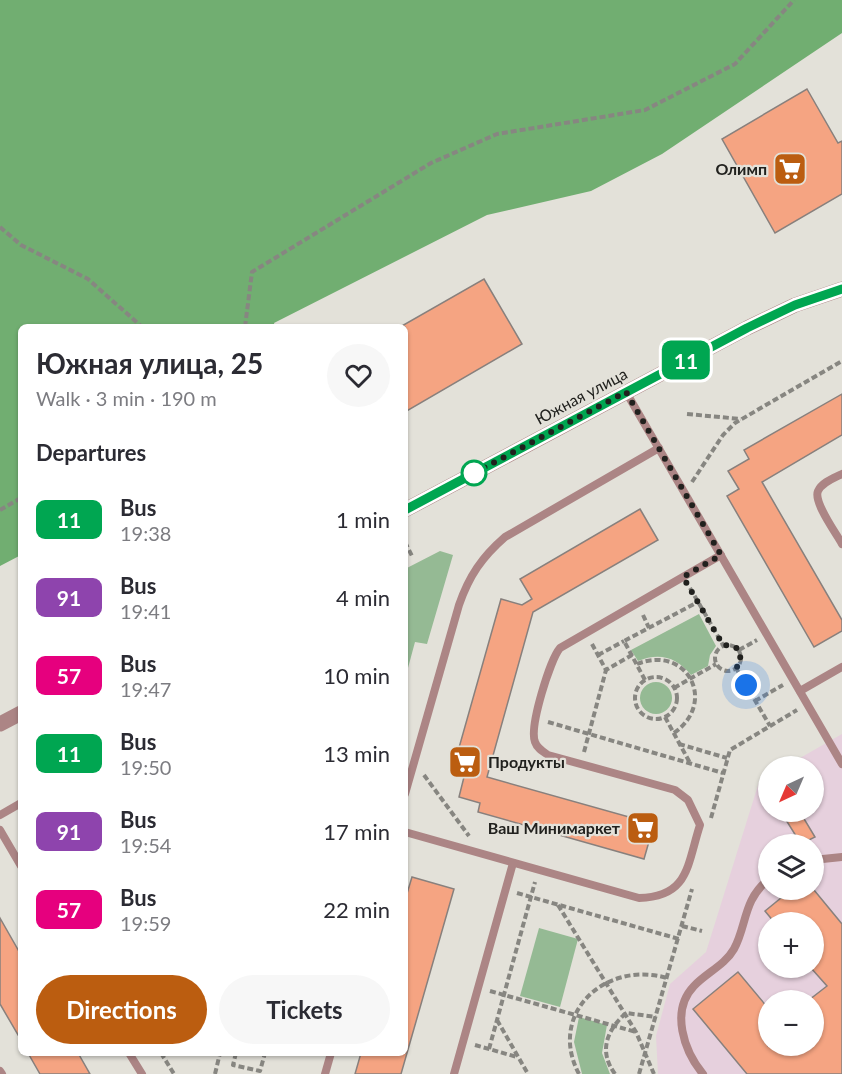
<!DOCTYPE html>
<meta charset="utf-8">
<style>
:root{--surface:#fff;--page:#f7f7f7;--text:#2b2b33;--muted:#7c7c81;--accent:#bb5d10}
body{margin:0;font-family:Lato,sans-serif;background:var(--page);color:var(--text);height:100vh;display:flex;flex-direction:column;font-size:22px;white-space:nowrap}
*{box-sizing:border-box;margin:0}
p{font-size:20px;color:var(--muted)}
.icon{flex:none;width:33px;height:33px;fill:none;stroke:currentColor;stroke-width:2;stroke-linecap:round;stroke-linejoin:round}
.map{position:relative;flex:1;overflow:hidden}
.panel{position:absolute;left:18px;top:324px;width:390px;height:732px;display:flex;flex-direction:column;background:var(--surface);border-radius:9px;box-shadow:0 2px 4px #0004}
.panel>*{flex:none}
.badge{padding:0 12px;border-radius:9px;font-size:21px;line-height:39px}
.needle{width:39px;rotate:224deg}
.fabs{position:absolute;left:758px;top:756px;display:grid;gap:12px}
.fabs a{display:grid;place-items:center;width:66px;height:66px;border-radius:50%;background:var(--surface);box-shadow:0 2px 4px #0004;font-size:30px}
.you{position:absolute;width:30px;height:30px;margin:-15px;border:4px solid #fff;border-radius:50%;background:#1a73e8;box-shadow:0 0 0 9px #1a73e833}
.map>.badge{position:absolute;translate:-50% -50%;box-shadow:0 0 0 3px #fff}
h2{padding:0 18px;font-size:22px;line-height:54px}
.round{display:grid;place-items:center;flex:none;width:63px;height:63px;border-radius:32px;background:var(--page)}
.head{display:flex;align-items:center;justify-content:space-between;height:102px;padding:0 18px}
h1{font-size:28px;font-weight:700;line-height:45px}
.action{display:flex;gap:12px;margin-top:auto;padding:12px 18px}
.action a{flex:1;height:69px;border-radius:36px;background:var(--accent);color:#fff;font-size:24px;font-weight:700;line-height:69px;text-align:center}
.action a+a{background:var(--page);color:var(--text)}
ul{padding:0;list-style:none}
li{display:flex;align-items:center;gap:18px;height:78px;padding:0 18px}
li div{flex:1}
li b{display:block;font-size:22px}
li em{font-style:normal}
li .badge{min-width:66px;font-weight:700;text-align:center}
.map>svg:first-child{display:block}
.education{fill:#e6d0dd;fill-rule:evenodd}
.green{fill:#95ba94}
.forest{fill:#71ae71}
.building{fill:#f5a482;stroke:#88807d;stroke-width:1.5}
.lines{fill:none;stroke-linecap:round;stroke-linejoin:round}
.path{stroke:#878681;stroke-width:4;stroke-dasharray:6 3;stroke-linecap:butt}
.service{stroke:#ac8585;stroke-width:8}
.tertiary{stroke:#ac8585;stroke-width:15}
.line-casing{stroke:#fff;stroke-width:14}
.line{stroke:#00a651;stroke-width:9}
.walk{stroke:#21211e;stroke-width:6;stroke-dasharray:0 10.8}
.stop-dot{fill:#fff;stroke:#00a651;stroke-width:3}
.labels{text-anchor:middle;stroke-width:4.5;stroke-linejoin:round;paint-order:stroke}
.poi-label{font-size:16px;font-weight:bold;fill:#21211e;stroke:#e3e1d9;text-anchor:end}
.street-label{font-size:16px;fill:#21211e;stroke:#e3e1d9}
</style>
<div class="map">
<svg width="842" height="1074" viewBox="0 0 842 1074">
<rect width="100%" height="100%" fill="#e3e1d9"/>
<path class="education" d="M842 734V1074H658L656 1036 670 984 706 952 759 782 768 777V812H813V766H786ZM768 844H813V890H768ZM768 922H813V968H768ZM768 1000H813V1046H768Z"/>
<g class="green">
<polygon points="440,551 453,555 427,644 415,642 405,679 405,569"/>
<path d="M699 614 716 646 710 655 708 666 691 675C677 657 659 652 638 661L631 650Z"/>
<circle cx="656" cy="698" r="16"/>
<polygon points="539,928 578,939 560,1007 520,996"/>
<polygon points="579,1017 607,1025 602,1053 610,1074 582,1074 574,1042"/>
</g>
<polygon class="forest" points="0,0 842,0 842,33 662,154 591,191 487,215 274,323 275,327 21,327 21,555 0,566"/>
<g class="building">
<polygon points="807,89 838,143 842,141 842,194 775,233 722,139"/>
<polygon points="484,279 522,344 405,412 405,327 400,327"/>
<polygon points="842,394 842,435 762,482 842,620 842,631 814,647 727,496 739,489 728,471 749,459 744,450"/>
<polygon points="640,509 658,540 533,612 487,777 654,824 644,859 478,812 480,803 459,797 465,773 453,769 501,599 522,605 532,599 520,579"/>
<polygon points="781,812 800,812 815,837 801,844"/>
<polygon points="412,877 454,889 401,1074 355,1074 361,1053 405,1053 405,900"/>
<polygon points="814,890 842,924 842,1074 747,1074 693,1009 738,972 768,1008 768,1046 813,1046 813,1000 809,1000 827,986 811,968 813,922 774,922 765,911 781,898"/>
<polygon points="0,918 21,955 21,1040 0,1004"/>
<polygon points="28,1053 78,1053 90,1074 40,1074"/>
</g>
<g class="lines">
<g class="path">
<polyline points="0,227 21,245 88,279 142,327"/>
<polyline points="245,327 252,272 431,163 497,134 645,110 735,64 794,0"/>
<polyline points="687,414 741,419"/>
<polyline points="692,482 723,435 735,423 842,361"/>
<polyline points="0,510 21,498"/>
<polyline points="405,542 412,556"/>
<polyline points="690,588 723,645"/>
<polyline points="643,615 649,628"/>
<polyline points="592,644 606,670 632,655"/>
<circle cx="728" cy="658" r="13"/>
<polyline points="739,650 757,640"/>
<polyline points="598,655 624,641"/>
<path d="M637 664C687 644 718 702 674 733"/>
<polyline points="736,668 770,726"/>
<circle cx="656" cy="698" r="21"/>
<polyline points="645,680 624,641 698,602"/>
<polyline points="674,688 716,664"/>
<polyline points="755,701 783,685"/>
<polyline points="665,717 690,763"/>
<polyline points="548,722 723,773"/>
<polyline points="679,744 727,758"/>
<polyline points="584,752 606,670"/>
<polyline points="424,775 469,836"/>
<polyline points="711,818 730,750 797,710"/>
<polyline points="517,893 679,939"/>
<polyline points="558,905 636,1032 654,1074"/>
<polyline points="682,926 702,931"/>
<polyline points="490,991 636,1032"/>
<polyline points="497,1020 528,1074"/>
<polyline points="475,1045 517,1057"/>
<polyline points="489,1049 535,882"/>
<polyline points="161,1053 174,1074"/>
<polyline points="236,1053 233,1065 260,1071 265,1053"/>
<polyline points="215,1074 220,1053"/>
<path d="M579 1074C547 1014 605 960 667 978"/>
<path d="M615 1074C598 1051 607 1030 626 1013L656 1017"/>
<polyline points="639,1074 692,889"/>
</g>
<g class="service">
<polyline points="626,392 842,764"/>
<path d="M842 474C834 478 822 482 818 491 813 502 836 533 842 544"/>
<polyline points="800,691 842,667"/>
<path d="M405 794 459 605C469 576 482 557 505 537L659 448"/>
<polyline points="0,815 21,803"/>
<polyline points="0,830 21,866"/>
<path d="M405 832 639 898C689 897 687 865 700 825L688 800 675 790 548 755C542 751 537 748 535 742 529 727 550 660 560 648L721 555"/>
<polyline points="813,860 842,857"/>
<polyline points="129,1053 142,1074"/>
<polyline points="0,1071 2,1074"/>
<polyline points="325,1074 331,1053"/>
<polyline points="454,1074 513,863"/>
<path d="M703 1074C684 1051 670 1011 694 986 706 973 725 965 734 949 747 925 743 900 768 880"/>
</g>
<g class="tertiary">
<polyline points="405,510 747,328 795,305 842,289"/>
<polyline points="0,724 21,713"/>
</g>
</g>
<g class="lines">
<defs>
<polyline id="line" points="405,510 747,328 795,305 842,289"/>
</defs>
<use href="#line" class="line-casing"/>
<use href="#line" class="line"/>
<polyline class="walk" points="474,473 465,478 626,392 721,555 683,577 723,645 734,646 739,650 741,662 736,668 746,685"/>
</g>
<defs>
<symbol id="supermarket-square" viewBox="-11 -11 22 22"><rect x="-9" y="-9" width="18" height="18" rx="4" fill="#bb5d10" stroke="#e3e1d9"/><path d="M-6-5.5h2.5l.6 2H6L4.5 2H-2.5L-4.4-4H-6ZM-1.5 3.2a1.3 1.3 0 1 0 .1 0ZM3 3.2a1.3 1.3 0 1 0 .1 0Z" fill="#fff"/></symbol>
</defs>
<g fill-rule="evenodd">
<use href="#supermarket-square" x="771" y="150" width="38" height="38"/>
<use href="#supermarket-square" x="446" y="743" width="38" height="38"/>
<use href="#supermarket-square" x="624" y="809" width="38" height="38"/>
</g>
<circle class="stop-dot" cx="474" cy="473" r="12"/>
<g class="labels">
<g class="poi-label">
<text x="767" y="175">Олимп</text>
<text x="488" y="768" text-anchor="start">Продукты</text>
<text x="620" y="834">Ваш Минимаркет</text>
</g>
<g class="street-label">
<text transform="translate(581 396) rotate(-28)" y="6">Южная улица</text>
</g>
</g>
</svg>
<div class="fabs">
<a><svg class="needle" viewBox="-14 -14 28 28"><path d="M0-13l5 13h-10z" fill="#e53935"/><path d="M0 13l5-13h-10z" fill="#7c7c81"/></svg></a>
<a><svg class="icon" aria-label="layers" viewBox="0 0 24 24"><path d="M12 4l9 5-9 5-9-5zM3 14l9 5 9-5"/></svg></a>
<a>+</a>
<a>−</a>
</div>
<div class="you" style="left:746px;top:685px"></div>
<b class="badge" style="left:686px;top:360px;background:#00a651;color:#fff">11</b>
<section class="panel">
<div class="head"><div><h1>Южная улица, 25</h1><p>Walk · 3 min · 190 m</p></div><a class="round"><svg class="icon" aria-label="heart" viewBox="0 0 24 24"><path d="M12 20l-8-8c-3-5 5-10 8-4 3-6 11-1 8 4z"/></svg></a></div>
<h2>Departures</h2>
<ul>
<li><span class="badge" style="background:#00a651;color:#fff">11</span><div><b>Bus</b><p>19:38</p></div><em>1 min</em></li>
<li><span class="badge" style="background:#8e44ad;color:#fff">91</span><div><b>Bus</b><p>19:41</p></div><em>4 min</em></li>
<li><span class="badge" style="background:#e6007e;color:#fff">57</span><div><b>Bus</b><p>19:47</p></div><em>10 min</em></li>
<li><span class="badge" style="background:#00a651;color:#fff">11</span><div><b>Bus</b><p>19:50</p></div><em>13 min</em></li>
<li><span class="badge" style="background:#8e44ad;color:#fff">91</span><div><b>Bus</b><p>19:54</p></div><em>17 min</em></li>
<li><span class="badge" style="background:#e6007e;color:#fff">57</span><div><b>Bus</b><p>19:59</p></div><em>22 min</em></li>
</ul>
<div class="action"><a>Directions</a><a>Tickets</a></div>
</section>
</div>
